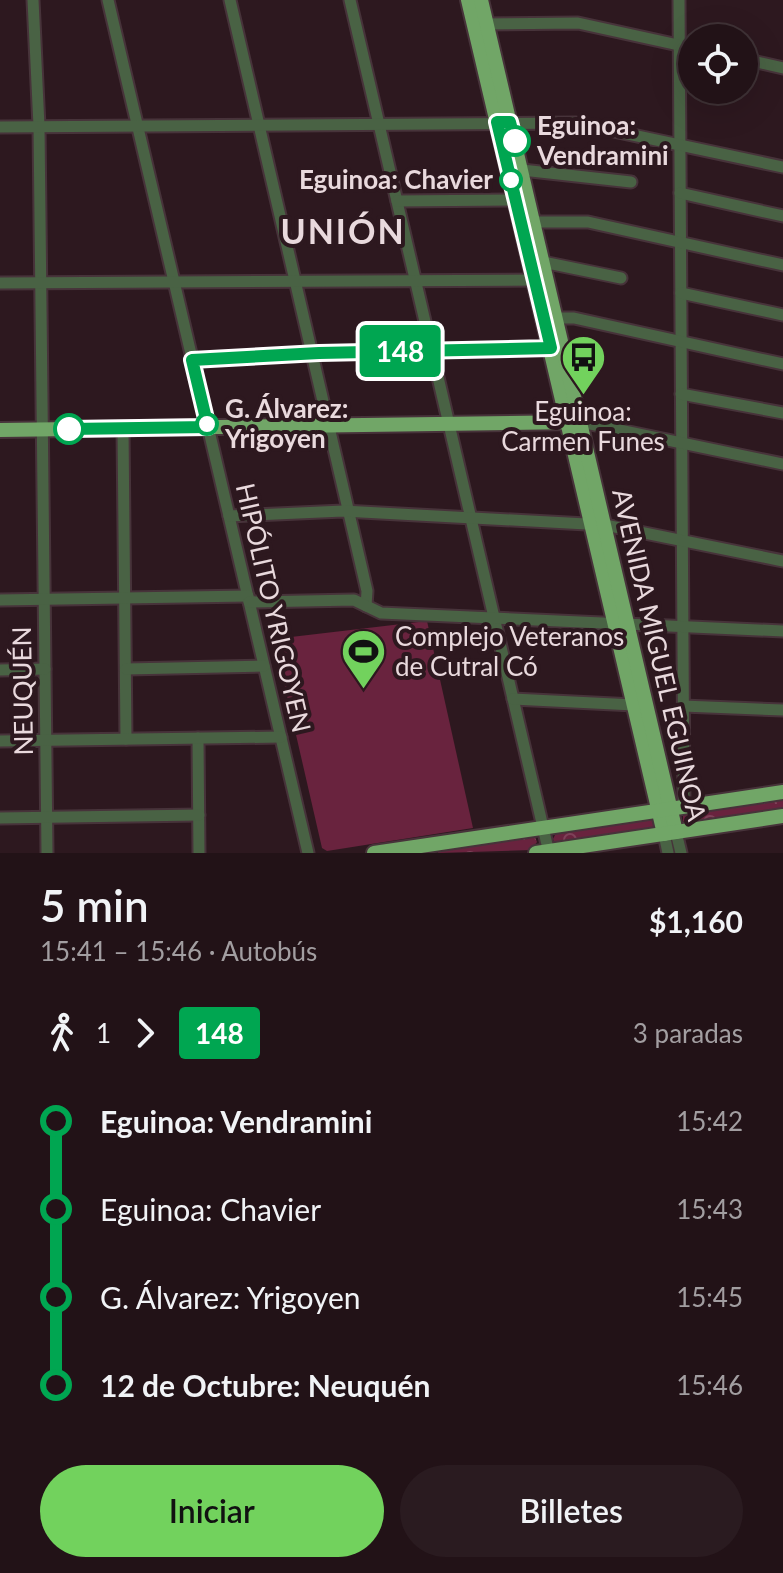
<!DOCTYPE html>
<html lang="es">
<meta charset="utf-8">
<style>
:root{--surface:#221217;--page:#2a1b20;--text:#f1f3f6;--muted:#a29ea1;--line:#3f3236;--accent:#72d25d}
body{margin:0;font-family:Lato,sans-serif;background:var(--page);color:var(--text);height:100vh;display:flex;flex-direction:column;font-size:30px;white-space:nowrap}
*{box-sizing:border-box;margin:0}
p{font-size:26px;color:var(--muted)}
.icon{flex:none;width:44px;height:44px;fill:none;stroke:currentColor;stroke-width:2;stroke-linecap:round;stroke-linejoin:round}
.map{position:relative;height:853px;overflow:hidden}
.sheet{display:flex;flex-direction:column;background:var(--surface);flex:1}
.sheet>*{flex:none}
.badge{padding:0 16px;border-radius:6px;font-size:28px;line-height:52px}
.tools{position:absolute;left:678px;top:24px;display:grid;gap:16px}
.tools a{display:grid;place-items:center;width:80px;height:80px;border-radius:50%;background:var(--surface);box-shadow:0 8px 32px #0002,0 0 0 2px var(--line);font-size:40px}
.map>.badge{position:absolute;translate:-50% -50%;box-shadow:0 0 0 4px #fff}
.legs{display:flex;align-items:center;gap:12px;height:88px;padding:0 40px;font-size:26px}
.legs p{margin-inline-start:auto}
.head{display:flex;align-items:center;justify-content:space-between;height:136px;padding:0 40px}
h1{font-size:44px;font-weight:600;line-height:60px}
.button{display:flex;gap:16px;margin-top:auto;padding:16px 40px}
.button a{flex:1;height:92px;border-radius:48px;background:var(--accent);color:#111;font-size:32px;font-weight:600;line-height:92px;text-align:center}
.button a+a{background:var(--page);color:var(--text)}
ul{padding:0 40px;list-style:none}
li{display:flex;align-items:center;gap:28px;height:88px;font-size:30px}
li i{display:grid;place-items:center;width:12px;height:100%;margin:0 10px;background:currentColor}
li i::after{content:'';width:20px;height:20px;margin:-10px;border:6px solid;border-radius:50%;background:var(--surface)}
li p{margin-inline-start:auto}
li:first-child i{background:linear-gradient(#0000 50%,currentColor 0)}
li:last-child i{background:linear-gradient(currentColor 50%,#0000 0)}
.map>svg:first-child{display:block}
.grass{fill:#69233e}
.park{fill:url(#park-crowns)}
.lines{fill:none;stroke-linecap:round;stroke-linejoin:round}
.minor-casing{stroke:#47333a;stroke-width:15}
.major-casing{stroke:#47333a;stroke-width:18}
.minor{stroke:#496244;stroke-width:11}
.major{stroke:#71a667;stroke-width:14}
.line-1-casing{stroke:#fff;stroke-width:18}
.line-1{stroke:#00a651;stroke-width:12}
.stop-1-dot{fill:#fff;stroke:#00a651;stroke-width:4}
.labels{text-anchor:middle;stroke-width:8;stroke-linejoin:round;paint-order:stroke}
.stop-label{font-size:26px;font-weight:bold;fill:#e9d9dd;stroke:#2d181f;text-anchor:start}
.poi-label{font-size:26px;fill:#e9d9dd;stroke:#2d181f}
.street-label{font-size:26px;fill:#e9d9dd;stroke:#2d181f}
.district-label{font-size:34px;font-weight:bold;letter-spacing:2px;fill:#e9d9dd;stroke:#2d181f}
</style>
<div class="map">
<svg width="783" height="853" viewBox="0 0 783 853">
<defs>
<pattern id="park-crowns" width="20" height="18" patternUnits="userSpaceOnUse" patternTransform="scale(2)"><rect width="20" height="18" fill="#69233e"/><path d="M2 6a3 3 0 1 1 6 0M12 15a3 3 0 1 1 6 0" fill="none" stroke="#7e4259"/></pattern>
</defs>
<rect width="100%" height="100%" fill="#2d181f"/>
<polygon class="grass" points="427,621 473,828 327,851 322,848 274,639"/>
<g class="park">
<polygon points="783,796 783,812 687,825 683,821 683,813"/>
<polygon points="653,817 655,829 555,843 553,839 557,831"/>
<polygon points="534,835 537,842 531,850 438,853 439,849"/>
</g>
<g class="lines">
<defs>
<g id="minor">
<polyline points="33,0 39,126 47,853"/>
<polyline points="108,0 308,853"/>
<polyline points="230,0 367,591 366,606"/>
<polyline points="350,0 549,853"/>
<polyline points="679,0 684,807"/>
<polyline points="478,24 578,23 692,48"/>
<polyline points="744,59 783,68"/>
<polyline points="0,127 576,123 783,167"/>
<polyline points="522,170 631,182"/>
<polyline points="680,193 783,216"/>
<polyline points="397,201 516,200"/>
<polyline points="525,222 588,222 783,265"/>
<polyline points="543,262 621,278"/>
<polyline points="0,283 539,280"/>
<polyline points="681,293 783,315"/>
<polyline points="549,318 574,318 783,364"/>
<polyline points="192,360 319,353 551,348"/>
<polyline points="681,394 783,413"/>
<polyline points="581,422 783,464"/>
<polyline points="123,428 126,739"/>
<polyline points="229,516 343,511 605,525 783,561"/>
<polyline points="0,600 248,596"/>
<polyline points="249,602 354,600 381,613 783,631"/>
<polyline points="126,669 264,666"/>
<polyline points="0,670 45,669"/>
<polyline points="513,699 634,705"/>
<polyline points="683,706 783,710"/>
<polyline points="198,738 199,853"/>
<polyline points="0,741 281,737"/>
<polyline points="0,818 199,815"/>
<polyline points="676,832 681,853"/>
<polyline points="664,834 668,853"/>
</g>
<g id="major">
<polyline points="468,0 664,834"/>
<polyline points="481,0 676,832"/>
<polyline points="0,430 577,422"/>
<polyline points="374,853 783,792"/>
<polyline points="536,853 783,816"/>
</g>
</defs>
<use href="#minor" class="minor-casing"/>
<use href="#major" class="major-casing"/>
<use href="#minor" class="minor"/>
<use href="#major" class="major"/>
</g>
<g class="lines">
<defs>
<polyline id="line-1" points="69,429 208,427 192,360 319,353 551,348 497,122 510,122 515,141"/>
</defs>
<use href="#line-1" class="line-1-casing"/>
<use href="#line-1" class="line-1"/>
</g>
<defs>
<symbol id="bus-pin" viewBox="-11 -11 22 30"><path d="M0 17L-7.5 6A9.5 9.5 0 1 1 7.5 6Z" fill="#72d25d" stroke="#2d181f"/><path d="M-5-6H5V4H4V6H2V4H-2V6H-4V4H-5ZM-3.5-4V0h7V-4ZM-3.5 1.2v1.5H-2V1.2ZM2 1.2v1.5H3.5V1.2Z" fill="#111"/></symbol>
<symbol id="stadium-pin" viewBox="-11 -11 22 30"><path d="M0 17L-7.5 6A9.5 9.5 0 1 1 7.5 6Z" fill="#72d25d" stroke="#2d181f"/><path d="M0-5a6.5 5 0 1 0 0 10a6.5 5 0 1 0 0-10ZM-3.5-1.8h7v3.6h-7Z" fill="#111"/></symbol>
</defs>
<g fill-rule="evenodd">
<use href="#bus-pin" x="558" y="332" width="51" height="69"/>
<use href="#stadium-pin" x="338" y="626" width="51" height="69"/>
</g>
<g class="stop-1-dot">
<circle cx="515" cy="141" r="14"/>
<circle cx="511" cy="180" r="10"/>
<circle cx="207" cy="424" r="10"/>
<circle cx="69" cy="429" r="14"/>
</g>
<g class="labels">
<g class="stop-label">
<text x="537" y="135">Eguinoa:<tspan x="537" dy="30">Vendramini</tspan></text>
<text x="493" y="189" text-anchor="end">Eguinoa: Chavier</text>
<text x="225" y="418">G. Álvarez:<tspan x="225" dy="30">Yrigoyen</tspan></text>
</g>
<g class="poi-label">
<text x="583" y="421">Eguinoa:<tspan x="583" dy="30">Carmen Funes</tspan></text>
<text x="395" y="646" text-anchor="start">Complejo Veteranos<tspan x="395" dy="30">de Cutral Có</tspan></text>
</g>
<g class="street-label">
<text transform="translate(273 608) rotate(77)" y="9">HIPÓLITO YRIGOYEN</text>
<text transform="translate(659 655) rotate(77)" y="9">AVENIDA MIGUEL EGUINOA</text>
<text transform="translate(23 691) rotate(-91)" y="9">NEUQUÉN</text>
</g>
<g class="district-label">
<text x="343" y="244">UNIÓN</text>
</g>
</g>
</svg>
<div class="tools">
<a><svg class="icon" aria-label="locate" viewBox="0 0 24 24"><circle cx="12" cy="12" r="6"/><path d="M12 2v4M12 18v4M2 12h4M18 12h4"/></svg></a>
</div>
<b class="badge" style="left:400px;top:351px;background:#00a651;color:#fff">148</b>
</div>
<section class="sheet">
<div class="head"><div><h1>5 min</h1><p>15:41 – 15:46 · Autobús</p></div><b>$1,160</b></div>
<div class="legs"><svg class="icon" aria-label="walk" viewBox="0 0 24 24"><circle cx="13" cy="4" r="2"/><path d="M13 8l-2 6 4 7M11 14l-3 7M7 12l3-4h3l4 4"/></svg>1<svg class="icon" aria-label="forward" viewBox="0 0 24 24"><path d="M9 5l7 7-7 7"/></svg><b class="badge" style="background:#00a651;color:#fff">148</b><p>3 paradas</p></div>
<ul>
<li><i style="color:#00a651"></i><b>Eguinoa: Vendramini</b><p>15:42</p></li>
<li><i style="color:#00a651"></i><span>Eguinoa: Chavier</span><p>15:43</p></li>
<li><i style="color:#00a651"></i><span>G. Álvarez: Yrigoyen</span><p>15:45</p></li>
<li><i style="color:#00a651"></i><b>12 de Octubre: Neuquén</b><p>15:46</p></li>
</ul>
<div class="button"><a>Iniciar</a><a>Billetes</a></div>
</section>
